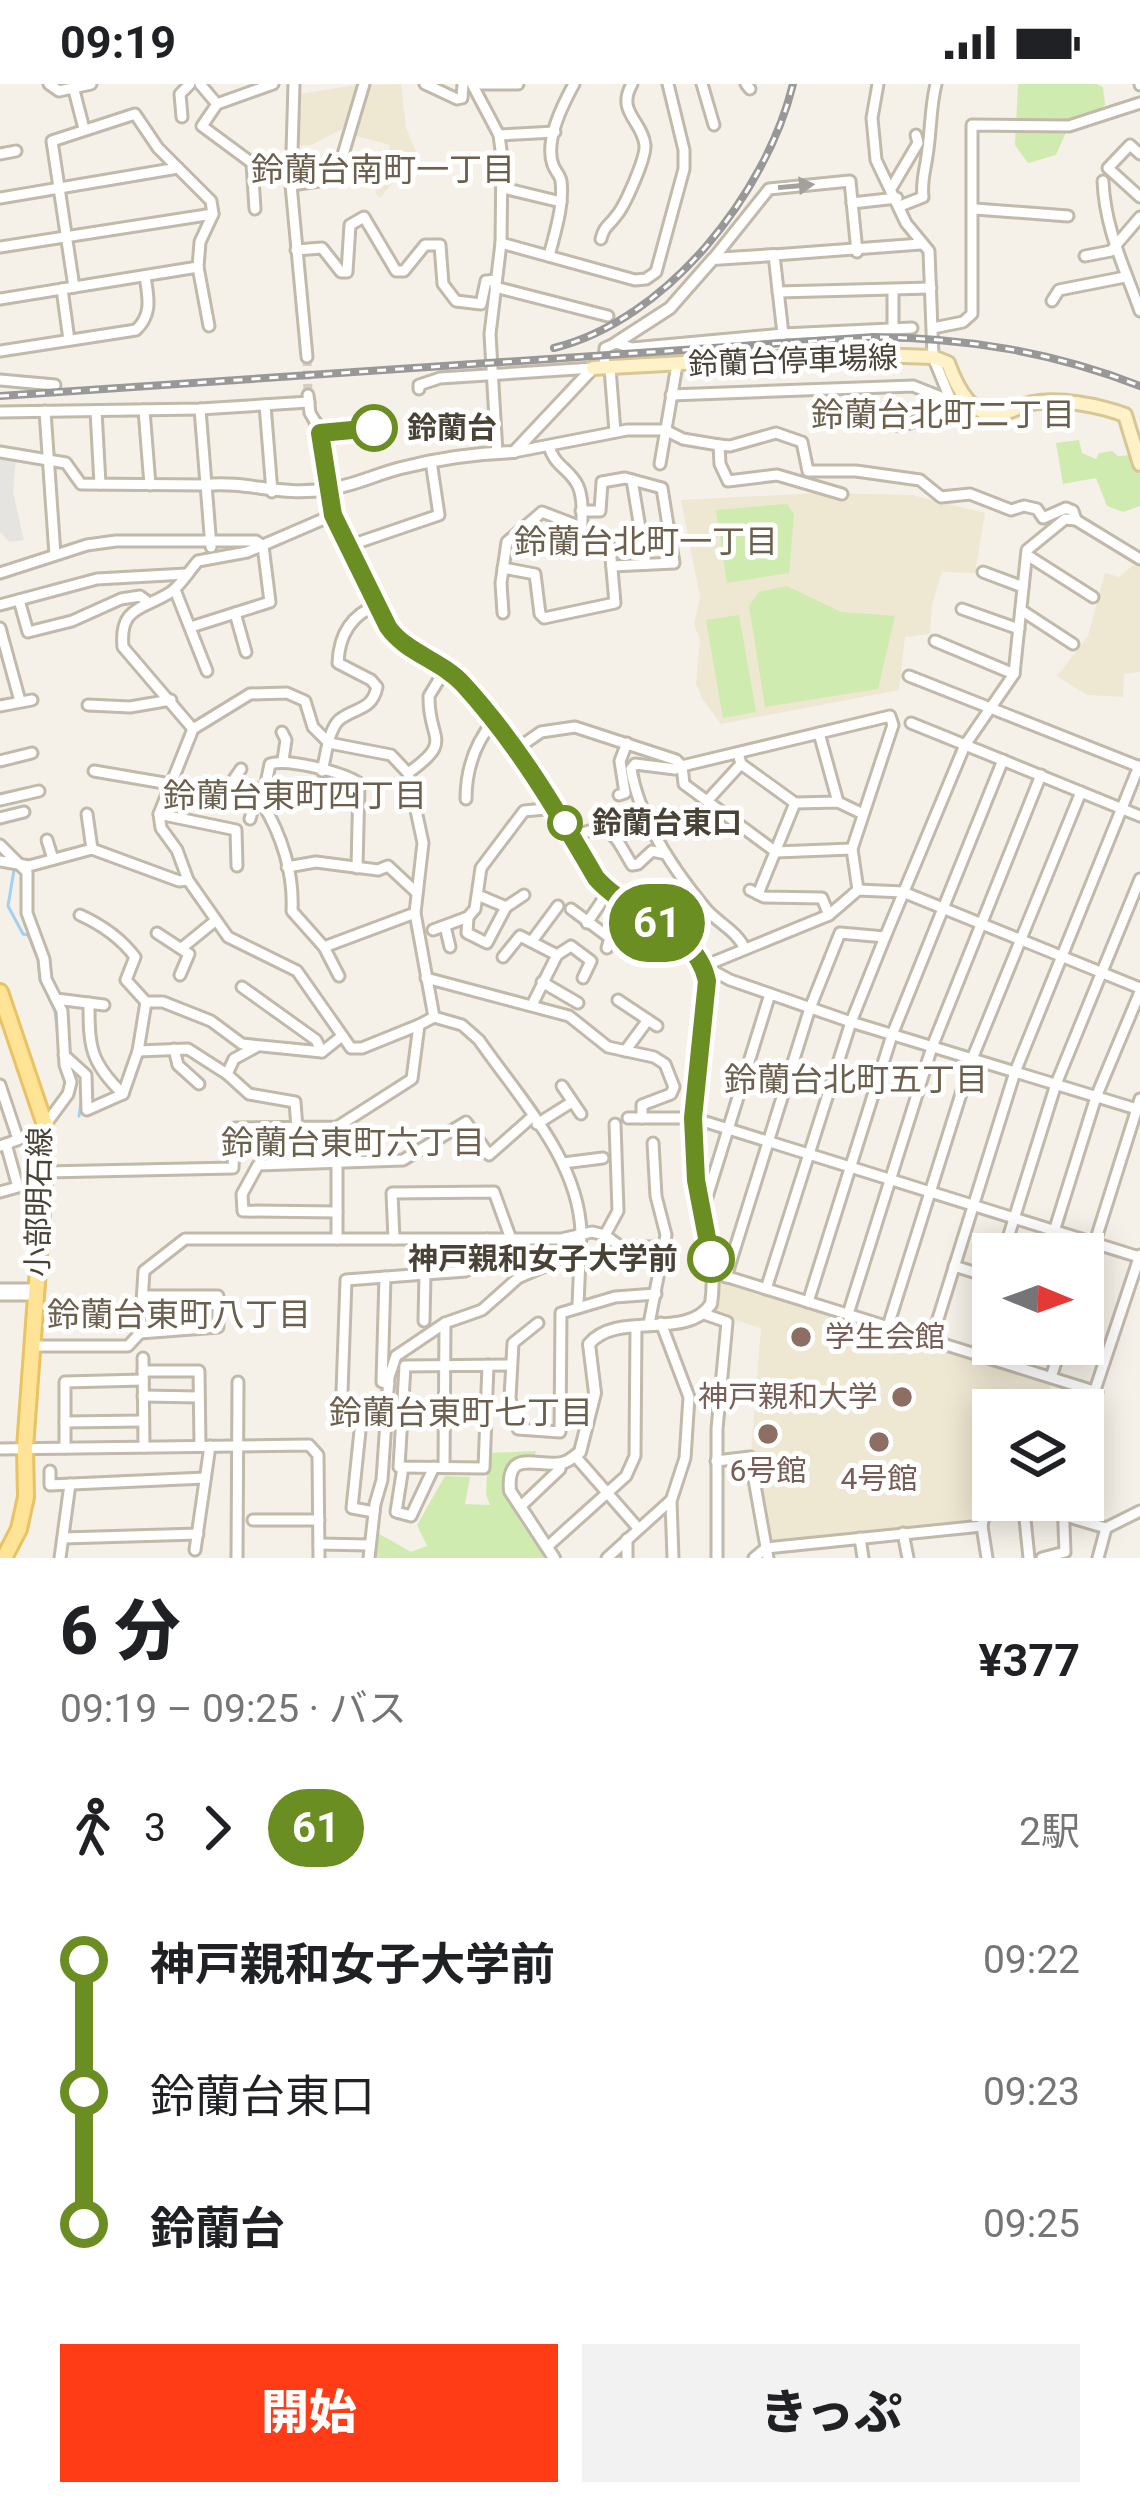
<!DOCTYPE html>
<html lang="ja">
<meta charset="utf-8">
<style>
:root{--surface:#fff;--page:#f2f2f2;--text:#202124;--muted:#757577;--accent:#ff3c15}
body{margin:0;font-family:Roboto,"Noto Sans JP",sans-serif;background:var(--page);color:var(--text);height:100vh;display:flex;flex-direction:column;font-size:45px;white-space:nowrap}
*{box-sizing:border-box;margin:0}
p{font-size:39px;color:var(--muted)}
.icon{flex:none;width:66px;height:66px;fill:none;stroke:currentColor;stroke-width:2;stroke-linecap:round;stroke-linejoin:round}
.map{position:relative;height:1474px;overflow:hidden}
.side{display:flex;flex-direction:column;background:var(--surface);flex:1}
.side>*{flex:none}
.badge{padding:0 24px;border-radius:39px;font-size:42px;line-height:78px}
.needle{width:78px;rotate:91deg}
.fabs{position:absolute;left:972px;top:1149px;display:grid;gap:24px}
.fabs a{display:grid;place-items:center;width:132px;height:132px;border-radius:0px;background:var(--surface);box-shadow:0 6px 30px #0003;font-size:60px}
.map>.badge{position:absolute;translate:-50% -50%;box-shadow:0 0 0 6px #fff}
.legs{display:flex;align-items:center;gap:18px;height:132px;padding:0 60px;font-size:39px}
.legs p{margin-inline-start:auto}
.overview{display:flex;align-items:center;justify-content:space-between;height:204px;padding:0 60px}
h1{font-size:66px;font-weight:800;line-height:90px}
.cta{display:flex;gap:24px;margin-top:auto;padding:24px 60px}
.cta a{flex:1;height:138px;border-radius:0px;background:var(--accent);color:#fff;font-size:48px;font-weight:800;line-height:138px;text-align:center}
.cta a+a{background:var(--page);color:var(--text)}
ul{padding:0 60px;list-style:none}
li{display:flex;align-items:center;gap:42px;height:132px;font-size:45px}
li i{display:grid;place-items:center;width:18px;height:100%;margin:0 15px;background:currentColor}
li i::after{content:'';width:30px;height:30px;margin:-15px;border:9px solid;border-radius:50%;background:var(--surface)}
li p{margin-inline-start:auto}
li:first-child i{background:linear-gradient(#0000 50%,currentColor 0)}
li:last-child i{background:linear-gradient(currentColor 50%,#0000 0)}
.status{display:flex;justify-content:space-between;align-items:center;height:84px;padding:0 60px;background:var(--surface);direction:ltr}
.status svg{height:33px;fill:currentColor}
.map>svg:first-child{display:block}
.education{fill:#eee7d2}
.green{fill:#cfebaf}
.parking{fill:#e6e4e0}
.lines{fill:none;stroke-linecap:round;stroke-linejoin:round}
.stream{stroke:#a2d1f4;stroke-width:3}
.minor-tunnel{stroke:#d3cec4;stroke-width:9;stroke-dasharray:9 4.5;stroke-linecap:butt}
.minor-casing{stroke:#c1b9aa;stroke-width:15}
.tertiary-casing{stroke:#c1b9aa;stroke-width:16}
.secondary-casing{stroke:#d7c696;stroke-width:18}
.primary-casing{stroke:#e9c262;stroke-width:20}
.minor{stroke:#fff;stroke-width:9}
.tertiary{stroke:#fff;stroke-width:10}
.secondary{stroke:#fff2c8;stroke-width:12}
.primary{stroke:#ffe397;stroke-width:14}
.rail-casing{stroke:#989898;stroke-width:8}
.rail{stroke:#fff;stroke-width:3;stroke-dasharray:9;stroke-linecap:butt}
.oneway{fill:#a4a09a}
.line-1-casing{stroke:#fff;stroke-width:27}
.line-1{stroke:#6b8e23;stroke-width:18}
.stop-1-dot{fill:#fff;stroke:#6b8e23;stroke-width:6}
.education-dot{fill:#8d6e63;stroke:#fff;stroke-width:4.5}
.labels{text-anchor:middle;stroke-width:10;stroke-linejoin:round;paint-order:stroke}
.street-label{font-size:30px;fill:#494236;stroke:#fff}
.stop-label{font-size:30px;font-weight:bold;fill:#494236;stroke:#fff;text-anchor:start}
.education-label{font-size:30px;fill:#785e54;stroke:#fff}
.neighbourhood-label{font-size:33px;fill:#6c604d;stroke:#fff}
</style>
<div class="status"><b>09:19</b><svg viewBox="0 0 49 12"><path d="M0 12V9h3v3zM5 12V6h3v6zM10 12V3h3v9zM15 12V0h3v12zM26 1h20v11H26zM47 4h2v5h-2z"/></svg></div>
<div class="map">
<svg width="1140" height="1474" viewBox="0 0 1140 1474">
<rect width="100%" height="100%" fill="#f5f1e8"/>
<g class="education">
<polygon points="361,0 350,41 311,61 297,62 300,10"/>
<polygon points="401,0 406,44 417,70 380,114 375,109 385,94 390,61 353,51 368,1"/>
<polygon points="820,409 912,411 985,429 975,489 942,488 932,521 930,550 905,553 899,606 721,640 703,616 696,600 700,556 694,540 700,513 681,416"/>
<polygon points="1136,479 1140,481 1140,588 1124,590 1123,613 1087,611 1057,592 1088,552 1105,489 1119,493"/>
<polygon points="717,1194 1051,1300 1046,1326 993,1326 993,1400 982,1404 977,1437 773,1458 751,1370 761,1244 713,1229"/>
</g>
<g class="green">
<polygon points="1018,0 1097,0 1103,3 1105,21 1067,46 1056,71 1028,79 1015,61"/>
<polygon points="1079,356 1082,369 1096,375 1099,369 1112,367 1118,372 1130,371 1140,390 1140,422 1123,428 1107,422 1096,394 1063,400 1056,359"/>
<polygon points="787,420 794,430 789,489 727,499 716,426"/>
<polygon points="787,502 841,528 895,532 878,605 765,623 749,522 759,508"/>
<polygon points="739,531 756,628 723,634 706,536"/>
<path d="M536 1367 534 1373C471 1385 527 1445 546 1474H373L376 1448 411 1468 427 1462 417 1441 445 1392 470 1393 465 1420 490 1421 486 1410 488 1369Z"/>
</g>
<polygon class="parking" points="0,373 16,374 13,408 24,456 10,458 0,448"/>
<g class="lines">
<g class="stream">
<polyline points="14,786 8,822 23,850 28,851 38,875 40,895 55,927 61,976"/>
<polyline points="79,1032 83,1005"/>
</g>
<polyline class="minor-tunnel" points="307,273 308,311"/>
<defs>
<g id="minor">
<polyline points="49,0 59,7 91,0"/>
<polyline points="200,0 217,20"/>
<polyline points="273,0 217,20 202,42 252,79 292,81"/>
<polyline points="294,0 291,101 307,273"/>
<polyline points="425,0 457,15 462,14 463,0"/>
<polyline points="472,0 499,51 502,74 501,159 490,250 497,369"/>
<polyline points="474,0 518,0"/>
<polyline points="702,0 714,41"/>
<polyline points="746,0 750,5"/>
<polyline points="878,0 872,34 876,76 906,139 929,167 933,273 951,317"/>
<polyline points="1140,0 1140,1"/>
<polyline points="74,6 84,45"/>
<polyline points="182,33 180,10 190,0"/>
<polyline points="499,51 555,48"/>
<polyline points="0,70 16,67"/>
<polyline points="1140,70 1130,61 1108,84 1140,113"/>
<polyline points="252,79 255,125"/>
<path d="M1103 97C1105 145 1124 182 1140 227"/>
<polyline points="291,101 326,96 339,84 364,0"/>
<polyline points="892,103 918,59 916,51"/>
<polyline points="503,104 561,118"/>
<polyline points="0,114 178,84"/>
<polyline points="852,119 897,114"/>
<path d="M900 122 923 113C921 98 925 87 927 72 931 49 930 24 936 0"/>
<polyline points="975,125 1068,132"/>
<path d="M601 155C604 142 609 142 616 132 625 122 646 74 645 61 642 36 616 28 632 0"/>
<polyline points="501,159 635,196 646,195 656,188 684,85 684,66 668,0"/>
<polyline points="0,163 213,130"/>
<polyline points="296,166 322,164 341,188 347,188 350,141 364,133 396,187 404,187 425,161 440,161 443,200 456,217 481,220 486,197 496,196"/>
<path d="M549 172C555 148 564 122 561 97 560 91 555 87 553 81 544 57 563 20 574 0"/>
<polyline points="1085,172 1111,167 1140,133"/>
<polyline points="713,175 769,105 850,97 857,168"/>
<polyline points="74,203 52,57 135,30 158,64 211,117 213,130 200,158 198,183 209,242"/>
<polyline points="495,203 608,232"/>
<polyline points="62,205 69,256"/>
<polyline points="893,206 893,244"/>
<polyline points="778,208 931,204"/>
<polyline points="0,215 198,183"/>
<polyline points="1052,217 1059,206 1125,193"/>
<polyline points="933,244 963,238 972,230 972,41 1069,42 1140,19"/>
<polyline points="783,250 774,171 921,160"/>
<path d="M0 267 136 246C153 230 148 213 145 192"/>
<polyline points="604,284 605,264 616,259 632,264 783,250 912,244"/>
<polyline points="610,284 615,348"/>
<polyline points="0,296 55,301"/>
<polyline points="419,305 419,301 440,294 593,284"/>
<polyline points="308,311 310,329 316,339"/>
<polyline points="671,311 913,302 951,317 967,317"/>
<polyline points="265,321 272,408"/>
<polyline points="200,325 211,463"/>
<polyline points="144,326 150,401"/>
<polyline points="45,327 55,471"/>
<polyline points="96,327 100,400"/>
<polyline points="0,328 200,325 309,318"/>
<polyline points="899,342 937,332 945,315"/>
<polyline points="719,361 730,362 776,349 802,358 808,387 856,387 920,396 941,413 970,410 1011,426 1024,422 1037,425 1043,434 1066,424 1073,427 1076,436"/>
<polyline points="0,368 66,379 81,400 206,401"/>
<polyline points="514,368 627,346 665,346 683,355 719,361 720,380 728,397 777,391 842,410"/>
<polyline points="660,380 677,281"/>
<polyline points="632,396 646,480"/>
<polyline points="581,427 600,427 602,398 625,394 662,404 674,479 612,482"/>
<polyline points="348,462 439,431 431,377"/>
<polyline points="1027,471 1093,513"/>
<path d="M503 484 535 490 540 530 544 534 615 519 610 463 581 462C581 444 585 418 578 402 570 385 554 382 549 362"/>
<polyline points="983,488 1023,503"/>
<polyline points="0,489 87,461 116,457 256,457 263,462 270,518 191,543"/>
<polyline points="175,506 207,587"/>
<polyline points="19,516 28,548 72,537 121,515 140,512 148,518"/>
<polyline points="0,521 97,495 186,490"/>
<polyline points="962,525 1019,545"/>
<polyline points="1021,526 1073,560"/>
<polyline points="235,529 246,568"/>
<polyline points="503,529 501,499 507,458 542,428 581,443"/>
<polyline points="0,544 20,617"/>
<polyline points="935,557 1014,590"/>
<polyline points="909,592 1140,683"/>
<polyline points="88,621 130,623 171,616"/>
<polyline points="0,622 32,616"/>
<polyline points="911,639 1140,732"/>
<path d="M193 645 123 563C119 522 143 526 171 508 181 501 189 487 198 477L247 468 333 431"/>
<polyline points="282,648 286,656 283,676"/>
<polyline points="819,649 838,718"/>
<polyline points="518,664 541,648 575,643 676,676 682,682 890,632 893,641 852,765 858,806"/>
<polyline points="738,669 741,680 795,719 838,718 863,730"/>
<polyline points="0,677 32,669"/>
<polyline points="241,685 234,695 237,700 263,706"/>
<polyline points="94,687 170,700"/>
<path d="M322 687C326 672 328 647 339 636 355 623 372 627 377 603L371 596 338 579C339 551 351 531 377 521"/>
<path d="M408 689C455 656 428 657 429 612L446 584"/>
<polyline points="619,711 625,709 620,677 627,659"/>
<path d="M466 715C466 686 475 659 494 636"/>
<polyline points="0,716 39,707"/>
<polyline points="707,717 741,680"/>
<polyline points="87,730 92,765"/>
<polyline points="159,730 236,746 237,782"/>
<polyline points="0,734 24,728"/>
<polyline points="250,735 253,724 262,719"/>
<path d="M573 753C611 736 613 749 632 781L638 780 652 767 666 770"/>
<polyline points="47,756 53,775"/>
<polyline points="0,761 27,788 27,829 44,875 46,895 62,927 65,981 71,998 68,1010 40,1048 0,1062"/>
<polyline points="0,777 29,782 92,765 179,797 188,796"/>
<polyline points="287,783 316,778 378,786 388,782 417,809"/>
<polyline points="750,806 764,813 822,814 829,831"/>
<polyline points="758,810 795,719"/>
<polyline points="506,823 524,811"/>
<polyline points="571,825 610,854 607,864"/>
<path d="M80 831C102 841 120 853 135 873L126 896 146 918H163L211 937 242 960 322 968 342 952"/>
<polyline points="468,833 467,849 487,859 506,823 480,812"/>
<polyline points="587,839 608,808"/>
<polyline points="445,842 450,863"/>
<polyline points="433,846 468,833 475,825 481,784 524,727 556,724"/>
<polyline points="157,849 189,870 180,891"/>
<polyline points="532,857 558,822"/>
<polyline points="183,863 215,837"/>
<polyline points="324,863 415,829"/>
<path d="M745 865C737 847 718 839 706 825 673 785 639 735 631 685L635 680 675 685 682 682 684 700 776 768 852 765"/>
<polyline points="503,873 520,852 557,871"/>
<polyline points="704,882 829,831 858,806 903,808 1140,904"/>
<polyline points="704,882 730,896 851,938 1140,1026"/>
<path d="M339 892 324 863 292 827C294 790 282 751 262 719L270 680C288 674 342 688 359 699L357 784"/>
<polyline points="426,894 569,932 608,963 654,973 665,980 674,1003 671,1010 642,1021 642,1034"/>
<polyline points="542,898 578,919"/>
<polyline points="242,903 316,956 322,968"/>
<polyline points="56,915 104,921"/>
<polyline points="618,916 657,942"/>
<path d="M89 919C89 963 90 978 123 1010"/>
<polyline points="532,921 557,871 571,862 591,877 583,894"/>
<polyline points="419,941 362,964 351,964 297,887 228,853 188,796 177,766 161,744 159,730 193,645 250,610 287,609 305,617 313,643 329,659 391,671 408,689 423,759 415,829 434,933"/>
<polyline points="256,963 234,975 227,990 249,1010 295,1018 297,1044"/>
<polyline points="174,965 178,981 199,1000"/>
<polyline points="138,967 188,965 227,990"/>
<polyline points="625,967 648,936"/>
<polyline points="64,971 86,991 87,1026 123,1010 138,967 146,918"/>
<polyline points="0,1001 18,1055"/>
<polyline points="562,1002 581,1030"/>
<polyline points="628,1034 693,1034 1139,1173"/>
<polyline points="537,1040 572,1018"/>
<polyline points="337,1043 337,1155"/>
<polyline points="563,1079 603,1074"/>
<path d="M45 1088 233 1084 235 1044 337 1043 412 995 419 941 434 933 462 941 479 956C519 1014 579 1076 581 1149L561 1175 518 1194 482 1226 445 1239 396 1272 389 1293 382 1396 375 1420 369 1474"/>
<polyline points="0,1108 18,1103 6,1060"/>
<polyline points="703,1126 770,910"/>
<polyline points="337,1128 243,1127 242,1110 258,1081 403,1076 466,1038 489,1071 532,1033"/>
<polyline points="605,1151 618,1127 615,1040"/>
<polyline points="394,1155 392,1109 494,1108 511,1155"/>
<polyline points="1003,1170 1056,1000 1140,795"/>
<polyline points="1047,1170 1096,1013 1140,908"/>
<polyline points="954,1182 993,1194"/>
<polyline points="712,1188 1097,1308"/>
<polyline points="385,1193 382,1298 389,1300"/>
<polyline points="726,1193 810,924 840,849 885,853"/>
<polyline points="1083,1196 1140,1015"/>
<polyline points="0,1205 37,1205"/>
<polyline points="766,1205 851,938 885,853 965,661 1014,590 1027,466 1065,435 1076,436 1140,475"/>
<polyline points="0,1211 36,1211"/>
<polyline points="808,1218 892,951 1003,676"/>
<polyline points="578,1221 581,1149"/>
<polyline points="704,1230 727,1238 717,1345 717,1474"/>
<polyline points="848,1230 932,963 1041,691"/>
<polyline points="424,1237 425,1190"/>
<polyline points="538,1239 513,1259 510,1314 518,1345 560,1348 561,1229 615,1213 656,1210"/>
<polyline points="661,1239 689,1313 685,1374 671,1417 673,1474"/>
<polyline points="649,1240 666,1151 656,1112 653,1059"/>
<polyline points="888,1242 972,975 1081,708"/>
<polyline points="140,1249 218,1243 218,1212 143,1212"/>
<polyline points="932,1254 1015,988 1139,682"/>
<polyline points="32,1262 128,1262 140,1249 144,1187 185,1155 561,1155 592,1148 605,1151 621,1163 664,1163"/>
<polyline points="143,1274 144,1363"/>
<polyline points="1013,1280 1019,1260"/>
<polyline points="488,1281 484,1384 399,1383 405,1282 511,1281"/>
<polyline points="143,1287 199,1287 200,1362"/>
<polyline points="1051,1293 1062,1260"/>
<polyline points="143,1312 199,1313"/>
<polyline points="361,1337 352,1424 374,1428"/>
<polyline points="65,1338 143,1337"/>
<polyline points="387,1338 341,1336 346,1196 466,1187 487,1155"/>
<polyline points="1083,1342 1140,1171"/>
<polyline points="65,1364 65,1298 143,1296"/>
<polyline points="0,1365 309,1361 318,1371 319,1474"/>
<polyline points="575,1372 638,1444"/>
<polyline points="716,1377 750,1373 768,1474"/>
<polyline points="403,1383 396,1428 411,1432 434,1383"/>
<polyline points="444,1383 445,1239"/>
<polyline points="50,1387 50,1401 205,1394"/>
<polyline points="1023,1416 1029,1474"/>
<polyline points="520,1423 560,1385 561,1379"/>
<polyline points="1062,1431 1106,1444 1140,1427"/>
<polyline points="253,1436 319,1436"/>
<polyline points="903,1449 908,1474"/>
<polyline points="63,1454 198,1450"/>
<polyline points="860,1454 863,1474"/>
<polyline points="627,1455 627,1474"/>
<polyline points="319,1460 369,1461"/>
<polyline points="547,1463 626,1392 635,1372 636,1242"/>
<polyline points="195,1466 210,1362"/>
<polyline points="60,1474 70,1400"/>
<polyline points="237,1474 238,1298"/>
<polyline points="607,1474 670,1417"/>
<polyline points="754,1474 766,1464 982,1442"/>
<polyline points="987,1474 982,1442 989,1408 993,1406"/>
<polyline points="1042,1474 1065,1468 1063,1416"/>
<polyline points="1098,1474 1106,1444"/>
</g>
<g id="tertiary">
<polyline points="616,259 670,224 713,175 774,171"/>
<path d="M316 339 333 431 388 543 401 557 458 594 518 664 596 794C629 832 697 843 707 897 700 961 689 1027 696 1091 701 1134 718 1176 711 1220 687 1257 617 1226 589 1260L595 1309 580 1368C575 1372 568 1378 562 1379 538 1384 506 1363 510 1407L554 1474"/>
<path d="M206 401C251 397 279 413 328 405 354 402 376 390 401 384 437 375 477 369 514 368L593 284"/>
</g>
<path id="secondary" d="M593 284 847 270 933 273 948 279C957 304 973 337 1005 329 1014 326 1023 321 1032 319 1060 314 1098 321 1125 331L1140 380"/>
<polyline id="primary" points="0,908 45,1041 45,1088 25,1364 26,1413 19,1445 4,1474"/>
</defs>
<use href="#minor" class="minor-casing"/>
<use href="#tertiary" class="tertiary-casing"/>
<use href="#secondary" class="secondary-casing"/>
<use href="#primary" class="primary-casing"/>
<use href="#minor" class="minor"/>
<use href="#tertiary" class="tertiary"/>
<use href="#secondary" class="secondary"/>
<use href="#primary" class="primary"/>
<defs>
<g id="rail">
<path d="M554 264C667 236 766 110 793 0"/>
<path d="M0 312 874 253C967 254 1053 268 1140 302"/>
</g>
</defs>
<use href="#rail" class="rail-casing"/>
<use href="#rail" class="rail"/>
</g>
<defs><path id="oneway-solid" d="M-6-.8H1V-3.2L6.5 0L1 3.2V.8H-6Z" transform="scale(3)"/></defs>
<use class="oneway" href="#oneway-solid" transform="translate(796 102) rotate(-5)"/>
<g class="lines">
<defs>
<path id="line-1" d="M374 344 320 349 333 431 388 543C406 569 441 576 463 600 517 659 556 725 596 794 629 832 696 843 707 897L693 1034 696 1096 711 1175"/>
</defs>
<use href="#line-1" class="line-1-casing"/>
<use href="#line-1" class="line-1"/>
</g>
<g class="stop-1-dot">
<circle cx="374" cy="344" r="21"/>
<circle cx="565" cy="739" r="15"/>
<circle cx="711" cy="1175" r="21"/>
</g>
<g class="education-dot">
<circle cx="801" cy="1253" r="12"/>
<circle cx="902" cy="1313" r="12"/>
<circle cx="768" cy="1350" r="12"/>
<circle cx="879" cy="1358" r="12"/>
</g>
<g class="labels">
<g class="street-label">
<text transform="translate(793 277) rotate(-2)" y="10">鈴蘭台停車場線</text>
<text transform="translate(39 1118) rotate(-89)" y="10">小部明石線</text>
</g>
<g class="stop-label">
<text x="407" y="354">鈴蘭台</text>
<text x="592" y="749">鈴蘭台東口</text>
<text x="678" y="1185" text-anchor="end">神戸親和女子大学前</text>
</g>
<g class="education-label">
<text x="825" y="1263" text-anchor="start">学生会館</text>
<text x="878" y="1323" text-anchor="end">神戸親和大学</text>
<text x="768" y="1397">6号館</text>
<text x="879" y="1405">4号館</text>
</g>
<g class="neighbourhood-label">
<text x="383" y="97">鈴蘭台南町一丁目</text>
<text x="943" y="342">鈴蘭台北町二丁目</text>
<text x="646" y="469">鈴蘭台北町一丁目</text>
<text x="295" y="723">鈴蘭台東町四丁目</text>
<text x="856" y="1007">鈴蘭台北町五丁目</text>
<text x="353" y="1070">鈴蘭台東町六丁目</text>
<text x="179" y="1242">鈴蘭台東町八丁目</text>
<text x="461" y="1340">鈴蘭台東町七丁目</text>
</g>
</g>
</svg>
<div class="fabs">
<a><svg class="needle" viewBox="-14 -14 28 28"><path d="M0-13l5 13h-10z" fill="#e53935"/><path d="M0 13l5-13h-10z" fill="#757577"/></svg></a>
<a><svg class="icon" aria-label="layers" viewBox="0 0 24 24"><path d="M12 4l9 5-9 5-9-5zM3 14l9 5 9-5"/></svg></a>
</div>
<b class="badge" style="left:657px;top:839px;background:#6b8e23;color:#fff">61</b>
</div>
<section class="side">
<div class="overview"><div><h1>6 分</h1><p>09:19 – 09:25 · バス</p></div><b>¥377</b></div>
<div class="legs"><svg class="icon" aria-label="walk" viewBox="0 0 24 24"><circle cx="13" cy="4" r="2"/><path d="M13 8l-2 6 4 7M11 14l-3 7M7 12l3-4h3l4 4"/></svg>3<svg class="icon" aria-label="forward" viewBox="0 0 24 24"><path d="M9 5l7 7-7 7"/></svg><b class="badge" style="background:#6b8e23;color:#fff">61</b><p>2駅</p></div>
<ul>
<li><i style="color:#6b8e23"></i><b>神戸親和女子大学前</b><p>09:22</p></li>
<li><i style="color:#6b8e23"></i><span>鈴蘭台東口</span><p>09:23</p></li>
<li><i style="color:#6b8e23"></i><b>鈴蘭台</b><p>09:25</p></li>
</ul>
<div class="cta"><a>開始</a><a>きっぷ</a></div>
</section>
